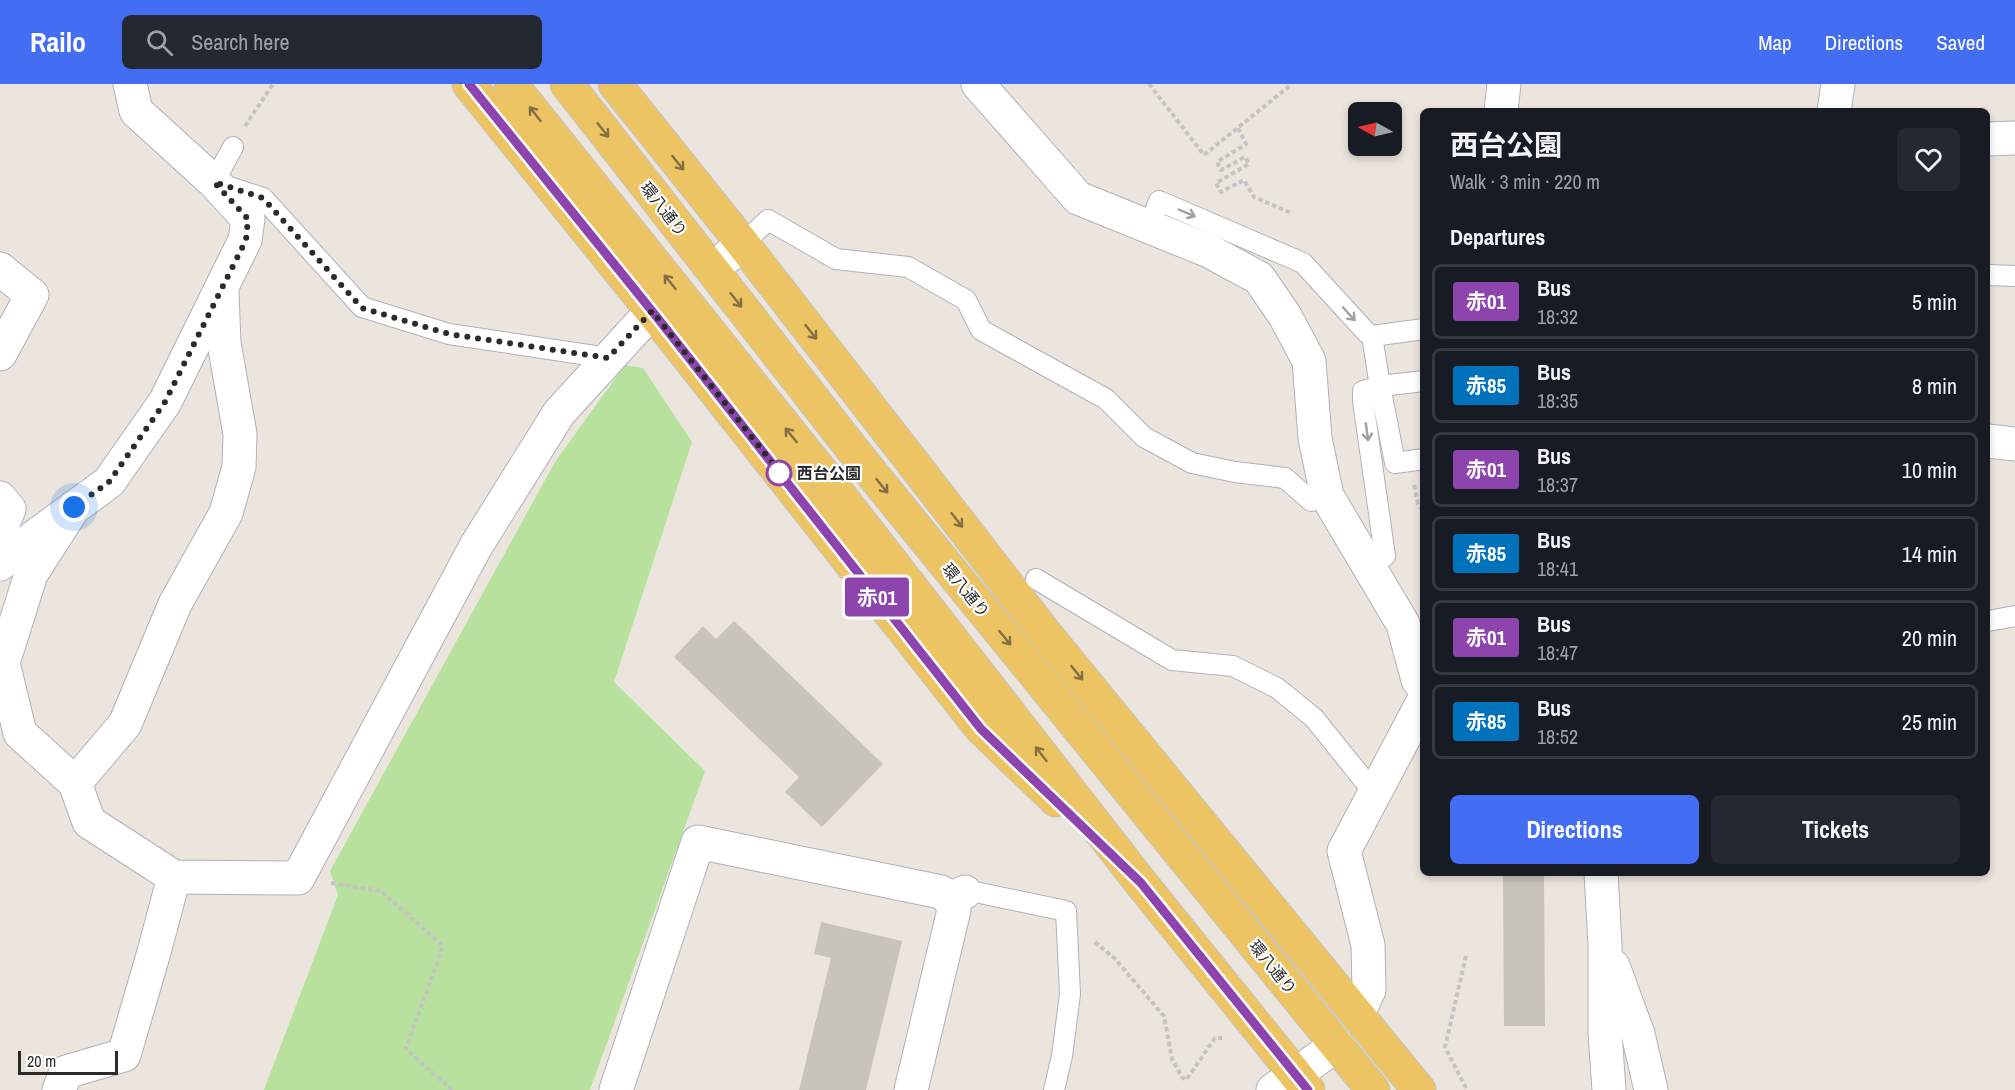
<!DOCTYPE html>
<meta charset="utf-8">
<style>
:root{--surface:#171b24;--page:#242831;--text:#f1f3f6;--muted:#9ea1a6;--line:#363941;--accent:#436ef4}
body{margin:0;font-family:"Archivo Narrow","Noto Sans JP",sans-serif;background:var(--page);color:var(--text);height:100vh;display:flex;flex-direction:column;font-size:22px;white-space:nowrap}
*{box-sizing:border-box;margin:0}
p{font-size:20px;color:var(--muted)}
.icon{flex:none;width:33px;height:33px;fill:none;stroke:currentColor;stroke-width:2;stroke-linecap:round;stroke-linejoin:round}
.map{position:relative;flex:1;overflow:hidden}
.drawer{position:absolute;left:1420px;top:24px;width:570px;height:768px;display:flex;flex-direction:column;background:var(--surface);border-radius:9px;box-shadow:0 3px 9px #0003}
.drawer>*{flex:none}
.badge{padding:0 12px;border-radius:4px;font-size:21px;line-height:39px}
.needle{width:39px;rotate:278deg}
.fabs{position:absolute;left:1348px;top:18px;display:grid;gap:12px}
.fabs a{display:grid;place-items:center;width:54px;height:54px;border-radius:9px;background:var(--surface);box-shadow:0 3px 9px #0003;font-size:30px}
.scale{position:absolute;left:18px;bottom:15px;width:100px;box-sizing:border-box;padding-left:6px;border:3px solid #2b2b2b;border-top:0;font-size:16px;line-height:21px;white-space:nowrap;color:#2b2b2b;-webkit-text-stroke:4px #fff;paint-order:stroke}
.you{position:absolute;width:30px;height:30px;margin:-15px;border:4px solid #fff;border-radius:50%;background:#1a73e8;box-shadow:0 0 0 9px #1a73e833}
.map>.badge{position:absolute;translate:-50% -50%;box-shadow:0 0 0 3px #fff}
h2{padding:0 30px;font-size:22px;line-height:54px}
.round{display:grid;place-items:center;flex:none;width:63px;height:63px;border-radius:9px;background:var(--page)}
.headline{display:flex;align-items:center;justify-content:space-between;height:102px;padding:0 30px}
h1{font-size:28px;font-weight:700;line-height:45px}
.cta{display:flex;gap:12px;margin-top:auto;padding:12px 30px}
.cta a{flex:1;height:69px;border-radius:9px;background:var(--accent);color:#fff;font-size:24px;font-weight:700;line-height:69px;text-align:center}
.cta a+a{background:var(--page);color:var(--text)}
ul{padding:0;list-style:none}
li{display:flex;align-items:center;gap:18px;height:75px;margin:0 12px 9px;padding:0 18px;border:3px solid var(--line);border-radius:9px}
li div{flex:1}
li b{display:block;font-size:22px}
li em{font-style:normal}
li .badge{min-width:66px;font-weight:700;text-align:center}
header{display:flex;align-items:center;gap:36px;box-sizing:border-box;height:84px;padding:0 30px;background:var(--accent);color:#fff}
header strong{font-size:28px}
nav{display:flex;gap:33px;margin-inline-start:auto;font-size:21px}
.search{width:420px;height:54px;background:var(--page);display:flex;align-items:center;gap:15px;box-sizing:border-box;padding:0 21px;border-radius:9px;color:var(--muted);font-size:22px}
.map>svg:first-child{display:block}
.green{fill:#b7e19c}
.building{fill:#c8c3bc}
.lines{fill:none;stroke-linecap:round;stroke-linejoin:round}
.lane-casing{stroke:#aeb1bb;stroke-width:22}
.street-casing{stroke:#aeb1bb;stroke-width:35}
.secondary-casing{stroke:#aeb1bb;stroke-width:35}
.primary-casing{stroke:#c4c4c4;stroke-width:35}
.path{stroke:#c4c4c4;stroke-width:4;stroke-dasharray:4.5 3;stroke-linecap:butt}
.lane{stroke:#fff;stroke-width:20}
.street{stroke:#fff;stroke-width:33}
.secondary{stroke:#fff;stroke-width:33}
.primary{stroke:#ecc463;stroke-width:33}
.oneway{stroke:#827044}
.oneway2{stroke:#a0a0a0}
.line-casing{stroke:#fff;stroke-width:14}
.line{stroke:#8e44ad;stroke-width:9}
.walk{stroke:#2b2b2b;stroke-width:6;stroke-dasharray:0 10.8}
.stop-dot{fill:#fff;stroke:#8e44ad;stroke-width:3}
.labels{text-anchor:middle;stroke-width:4.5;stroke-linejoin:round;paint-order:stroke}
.street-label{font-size:16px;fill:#2b2b2b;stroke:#fff}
.stop-label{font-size:16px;font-weight:bold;fill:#2b2b2b;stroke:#fff;text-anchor:start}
</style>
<header>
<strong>Railo</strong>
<div class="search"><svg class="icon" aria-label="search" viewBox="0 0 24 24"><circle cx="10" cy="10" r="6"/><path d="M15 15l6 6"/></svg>Search here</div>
<nav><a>Map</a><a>Directions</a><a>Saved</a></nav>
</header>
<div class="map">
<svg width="2015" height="1006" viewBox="0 0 2015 1006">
<rect width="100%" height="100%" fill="#ece5dd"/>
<polygon class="green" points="625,281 643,284 692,358 614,598 705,687 590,1006 264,1006 338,811 330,787 555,378"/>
<g class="building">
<polygon points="734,537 883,680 822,743 785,708 799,693 674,573 703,542 716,555"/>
<polygon points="1503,789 1544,789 1545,942 1504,942"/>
<polygon points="821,838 902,857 866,1006 799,1006 831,874 814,870"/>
</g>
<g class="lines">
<defs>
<g id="lane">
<polyline points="233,63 214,98 263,114 362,223 449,250 608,274"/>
<polyline points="1149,143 1159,117 1303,179 1367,249 1372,252 1424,245"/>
<polyline points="743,160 768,136 836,175 908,183 966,216 981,246 1106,315 1144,353 1192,379 1235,388 1285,394 1311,417 1327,412"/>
<polyline points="1988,191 2015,192"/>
<polyline points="1372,252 1380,302 1395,379 1424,375"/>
<polyline points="1369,484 1385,472 1363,317 1363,307 1380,302 1424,297"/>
<polyline points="1036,495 1172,576 1233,582 1277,604 1314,634 1375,710"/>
<polyline points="1988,537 2015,532"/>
<polyline points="965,808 980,809 1066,827 1070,910 1062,972 1054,1006"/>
</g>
<g id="street">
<polyline points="978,0 1078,114 1209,167 1259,194 1285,232 1309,277 1315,354 1327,412 1403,540 1418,596 1424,604"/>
<polyline points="1501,27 1504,0"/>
<polyline points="1834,27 1838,0"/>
<polyline points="1988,55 2015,54"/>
<polyline points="727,173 743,160"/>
<polyline points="0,185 32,211 0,270"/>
<polyline points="1988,357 2015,360"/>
<polyline points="0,414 9,425 0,447"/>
<polyline points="74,423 31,490 3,579 20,649 75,699 89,738 174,793 298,794 476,462 559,329 652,227"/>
<polyline points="0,480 38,450 109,398 165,318 245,156 248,135 214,98 136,27 130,0"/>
<polyline points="75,699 125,640 175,520 226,429 239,383 240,350 224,259 222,209"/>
<polyline points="1601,789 1605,861 1605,949 1609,1006"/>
<polyline points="1613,882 1638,950 1651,1006"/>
<polyline points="1358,930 1369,906 1368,861 1344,767 1424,616"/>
<polyline points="59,1006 66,988 124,971 154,868 174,793"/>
<polyline points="616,1006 698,758 941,808 950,815"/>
<polyline points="911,1006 954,826 950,815 965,808"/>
</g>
<polyline id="secondary" points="1273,1006 1337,961"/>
<g id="primary">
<polyline points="469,0 652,227 981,644 1056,716"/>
<polyline points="511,0 823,390 1141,799 1308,1006"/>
<polyline points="567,0 860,375 1373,1006"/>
<polyline points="615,0 743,160 1044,548 1419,1006"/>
</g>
</defs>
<use href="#lane" class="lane-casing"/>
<use href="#street" class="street-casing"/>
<use href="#secondary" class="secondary-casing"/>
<use href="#primary" class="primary-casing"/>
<g class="path">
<polyline points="1149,0 1204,71 1292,0"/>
<polyline points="245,42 273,0"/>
<polyline points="1238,44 1246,60 1217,78 1221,86 1245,73 1249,80 1216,99 1221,108 1244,96 1254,113 1291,129"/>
<polyline points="1414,401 1418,420 1424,428"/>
<polyline points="331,799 381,807 443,862 406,965 452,1006"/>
<polyline points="1095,858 1115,875 1164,932 1172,975 1182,993 1186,996 1215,954 1222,954"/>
<polyline points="1466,872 1445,963 1467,1006"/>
</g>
<use href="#lane" class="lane"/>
<use href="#street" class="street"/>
<use href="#secondary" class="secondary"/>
<use href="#primary" class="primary"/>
</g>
<defs><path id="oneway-shaft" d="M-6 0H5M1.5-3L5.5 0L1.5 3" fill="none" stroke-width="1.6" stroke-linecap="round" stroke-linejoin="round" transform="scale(1.5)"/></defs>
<g class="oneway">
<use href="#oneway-shaft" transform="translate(535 30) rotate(-128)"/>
<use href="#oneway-shaft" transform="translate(603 46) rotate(52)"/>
<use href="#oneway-shaft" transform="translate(678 79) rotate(51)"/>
<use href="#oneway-shaft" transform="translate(670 198) rotate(-129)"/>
<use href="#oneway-shaft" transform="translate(736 216) rotate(52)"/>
<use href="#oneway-shaft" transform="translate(811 248) rotate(52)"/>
<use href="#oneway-shaft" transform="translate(791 351) rotate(-129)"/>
<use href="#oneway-shaft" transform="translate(882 402) rotate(51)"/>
<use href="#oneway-shaft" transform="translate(957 436) rotate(52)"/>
<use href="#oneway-shaft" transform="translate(1005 554) rotate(51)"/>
<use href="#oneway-shaft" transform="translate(1077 589) rotate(51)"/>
<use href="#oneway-shaft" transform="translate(1041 670) rotate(-128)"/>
</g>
<g class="oneway2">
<use href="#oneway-shaft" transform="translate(1187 129) rotate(23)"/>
<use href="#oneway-shaft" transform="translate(1349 230) rotate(48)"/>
<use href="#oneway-shaft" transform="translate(1367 348) rotate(82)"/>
</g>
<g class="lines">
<defs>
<polyline id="line" points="469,0 652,227 981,645 1141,799 1308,1006"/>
</defs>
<use href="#line" class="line-casing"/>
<use href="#line" class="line"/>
<polyline class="walk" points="74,423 109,398 165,318 246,156 248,135 214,98 263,114 362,224 449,250 608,274 652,227 781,390 779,389"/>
</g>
<circle class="stop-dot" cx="779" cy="389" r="12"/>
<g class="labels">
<g class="street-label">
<text transform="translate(664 125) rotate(52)" y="6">環八通り</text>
<text transform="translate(966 506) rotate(51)" y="6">環八通り</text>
<text transform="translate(1273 883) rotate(51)" y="6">環八通り</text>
</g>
<g class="stop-label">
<text x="797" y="395">西台公園</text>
</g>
</g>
</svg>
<div class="fabs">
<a><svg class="needle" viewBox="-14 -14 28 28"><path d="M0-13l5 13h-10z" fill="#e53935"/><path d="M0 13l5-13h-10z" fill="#9ea1a6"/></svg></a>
</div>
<div class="scale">20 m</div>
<div class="you" style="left:74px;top:423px"></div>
<b class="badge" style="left:877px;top:513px;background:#8e44ad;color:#fff">赤01</b>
<section class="drawer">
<div class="headline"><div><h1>西台公園</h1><p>Walk · 3 min · 220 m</p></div><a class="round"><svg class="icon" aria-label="heart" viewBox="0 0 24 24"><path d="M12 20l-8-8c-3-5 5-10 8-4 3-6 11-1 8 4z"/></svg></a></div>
<h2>Departures</h2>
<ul>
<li><span class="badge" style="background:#8e44ad;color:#fff">赤01</span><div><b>Bus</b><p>18:32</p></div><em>5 min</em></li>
<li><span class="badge" style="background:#0072bc;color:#fff">赤85</span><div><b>Bus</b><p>18:35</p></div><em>8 min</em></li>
<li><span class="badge" style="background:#8e44ad;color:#fff">赤01</span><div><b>Bus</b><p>18:37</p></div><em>10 min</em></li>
<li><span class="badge" style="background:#0072bc;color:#fff">赤85</span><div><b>Bus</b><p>18:41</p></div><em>14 min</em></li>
<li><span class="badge" style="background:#8e44ad;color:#fff">赤01</span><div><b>Bus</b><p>18:47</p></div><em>20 min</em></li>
<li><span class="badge" style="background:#0072bc;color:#fff">赤85</span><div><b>Bus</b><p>18:52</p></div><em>25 min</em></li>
</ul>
<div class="cta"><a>Directions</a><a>Tickets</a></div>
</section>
</div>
